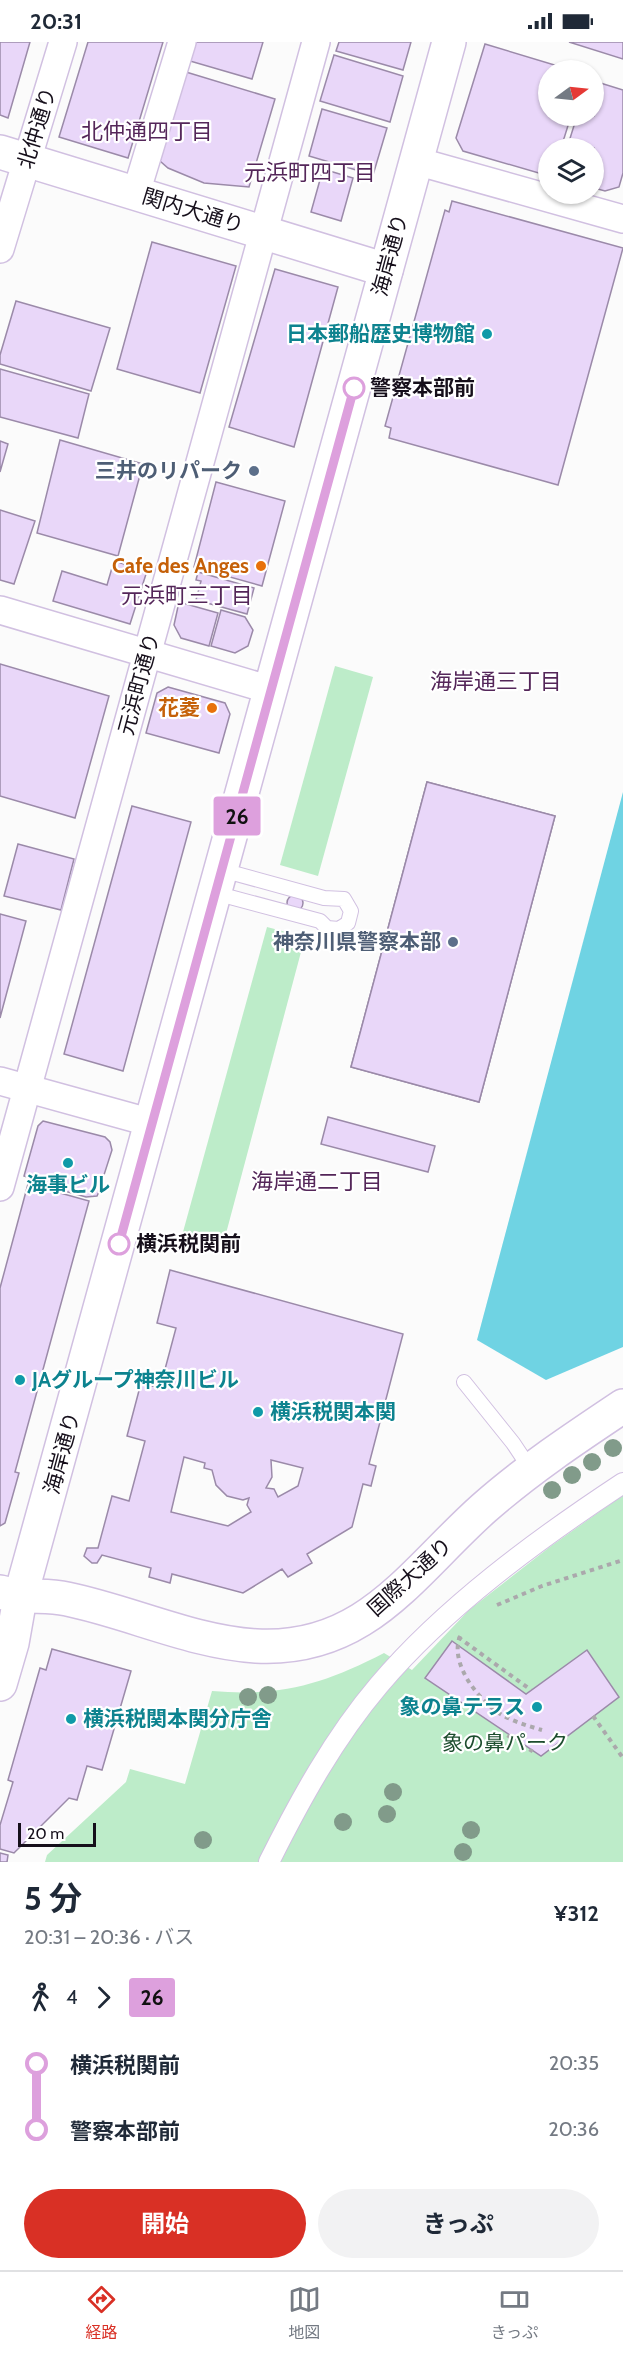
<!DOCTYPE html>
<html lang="ja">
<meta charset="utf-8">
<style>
:root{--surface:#fff;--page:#f2f2f3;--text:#1f2937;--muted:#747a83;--line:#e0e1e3;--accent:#d93025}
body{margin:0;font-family:Cabin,"Noto Sans JP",sans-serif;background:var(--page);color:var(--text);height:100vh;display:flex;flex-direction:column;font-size:22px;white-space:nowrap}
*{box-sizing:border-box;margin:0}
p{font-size:20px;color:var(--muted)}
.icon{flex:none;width:33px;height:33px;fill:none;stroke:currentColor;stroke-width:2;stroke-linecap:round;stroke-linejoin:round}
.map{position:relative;height:1820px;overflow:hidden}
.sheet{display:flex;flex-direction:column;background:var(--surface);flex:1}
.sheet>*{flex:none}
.badge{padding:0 12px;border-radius:4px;font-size:21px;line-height:39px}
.needle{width:39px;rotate:75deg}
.tools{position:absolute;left:538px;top:18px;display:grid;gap:12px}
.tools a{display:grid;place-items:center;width:66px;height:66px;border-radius:50%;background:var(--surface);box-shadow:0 2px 4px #0004;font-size:30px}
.scale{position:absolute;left:18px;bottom:15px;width:78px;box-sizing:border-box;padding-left:6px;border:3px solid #160f1b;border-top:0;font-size:16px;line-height:21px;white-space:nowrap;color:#160f1b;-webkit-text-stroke:4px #fff;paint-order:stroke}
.map>.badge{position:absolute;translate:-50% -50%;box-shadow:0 0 0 3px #fff}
.legs{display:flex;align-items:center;gap:9px;height:66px;padding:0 24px;font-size:20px}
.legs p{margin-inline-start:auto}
.summary{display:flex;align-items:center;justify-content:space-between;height:102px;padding:0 24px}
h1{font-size:33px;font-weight:700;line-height:45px}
.cta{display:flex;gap:12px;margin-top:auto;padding:12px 24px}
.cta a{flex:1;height:69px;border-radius:36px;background:var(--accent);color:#fff;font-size:24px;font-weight:700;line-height:69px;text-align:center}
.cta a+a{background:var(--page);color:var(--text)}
ul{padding:0 24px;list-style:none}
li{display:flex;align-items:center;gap:21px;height:66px;font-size:22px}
li i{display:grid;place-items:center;width:9px;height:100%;margin:0 8px;background:currentColor}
li i::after{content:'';width:15px;height:15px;margin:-8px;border:4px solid;border-radius:50%;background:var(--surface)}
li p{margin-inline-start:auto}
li:first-child i{background:linear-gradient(#0000 50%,currentColor 0)}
li:last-child i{background:linear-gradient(currentColor 50%,#0000 0)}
.status{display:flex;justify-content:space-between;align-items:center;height:42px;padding:0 30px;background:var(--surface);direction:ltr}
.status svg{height:16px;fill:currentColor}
.dock{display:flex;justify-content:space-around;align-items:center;height:84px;border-top:2px solid var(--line);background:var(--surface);font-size:16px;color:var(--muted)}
.dock a{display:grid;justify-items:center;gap:3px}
.dock .selected{color:var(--accent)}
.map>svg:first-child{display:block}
.green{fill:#bdecc9}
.water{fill:#6fd3e3}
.building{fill:#e9d7f9;stroke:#9b8aa9;stroke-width:1.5;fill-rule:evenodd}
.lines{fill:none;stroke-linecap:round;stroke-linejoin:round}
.service-casing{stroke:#d1c0e1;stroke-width:16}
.pedestrian-casing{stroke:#d1c0e1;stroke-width:22}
.minor-casing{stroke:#d1c0e1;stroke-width:30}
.tertiary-casing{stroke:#d1c0e1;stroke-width:36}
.path{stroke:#aba8ac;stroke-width:4;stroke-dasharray:4.5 4.5;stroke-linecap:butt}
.service{stroke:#fff;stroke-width:14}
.pedestrian{stroke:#fff;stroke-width:20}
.minor{stroke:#fff;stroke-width:27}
.tertiary{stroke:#fff;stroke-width:33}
.tree{fill:#819b8a}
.line-1-casing{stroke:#fff;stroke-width:14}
.line-1{stroke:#dda0dd;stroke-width:9}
.culture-dot{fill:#0f9aa8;stroke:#fff;stroke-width:2}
.stop-1-dot{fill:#fff;stroke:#dda0dd;stroke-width:3}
.service-dot{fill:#5c6f8a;stroke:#fff;stroke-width:2}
.food-dot{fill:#e8710a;stroke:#fff;stroke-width:2}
.labels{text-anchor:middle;stroke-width:4.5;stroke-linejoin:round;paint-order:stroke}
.street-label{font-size:21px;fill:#160f1b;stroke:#fff}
.culture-label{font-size:21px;font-weight:bold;fill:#0d838f;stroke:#fff;text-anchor:start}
.stop-label{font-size:21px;font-weight:bold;fill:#160f1b;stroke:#fff;text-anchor:start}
.service-label{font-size:21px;font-weight:bold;fill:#4e5e75;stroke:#fff;text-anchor:end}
.food-label{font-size:21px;font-weight:bold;fill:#c56008;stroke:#fff;text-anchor:end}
.park-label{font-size:21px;fill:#1d4d2e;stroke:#fff}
.neighbourhood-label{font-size:22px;fill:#542659;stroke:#fff}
</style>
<div class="status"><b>20:31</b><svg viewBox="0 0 49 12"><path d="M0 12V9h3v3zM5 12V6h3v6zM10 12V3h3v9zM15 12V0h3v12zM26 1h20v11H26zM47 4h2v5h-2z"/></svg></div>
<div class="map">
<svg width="623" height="1820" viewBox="0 0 623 1820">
<rect width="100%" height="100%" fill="#fbfbfb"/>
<g class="green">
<polygon points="335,624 373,635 318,834 280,823"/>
<polygon points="267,885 305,895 224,1199 183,1190"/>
<path d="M623 1453V1820H45L47 1813 126 1740 130 1727 185 1742 212 1649C281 1655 324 1642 384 1611L412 1628 469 1568 551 1504Z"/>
</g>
<polygon class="water" points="623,750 623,1305 546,1338 477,1298"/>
<g class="building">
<polygon points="0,0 30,0 8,76 0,73"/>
<polygon points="88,0 163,0 128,116 59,95"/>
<polygon points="196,0 263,0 252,37 190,19"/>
<polygon points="339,0 411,0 403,28 336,9"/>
<polygon points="569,0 623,0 623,17"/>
<polygon points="485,2 571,28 549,28 549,74 571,74 561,106 549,106 549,134 463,109 456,96"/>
<polygon points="334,13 403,34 390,80 320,59"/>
<polygon points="186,30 275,57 249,145 204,141 168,126 160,119"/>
<polygon points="594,39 623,48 623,131 619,145 605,149 594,146 594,106 567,106 577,74 594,74"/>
<polygon points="322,67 387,86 373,133 309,114"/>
<polygon points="323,127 353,136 341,179 311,170"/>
<polygon points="452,159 623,206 558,443 389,396 391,386 385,384 445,168 449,170"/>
<polygon points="152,200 236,224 200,351 117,327"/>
<polygon points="275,227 338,245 294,405 229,385"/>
<polygon points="16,259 110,286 91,349 0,322 0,313"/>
<polygon points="0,327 89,352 78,396 0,375"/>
<polygon points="60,398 143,422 118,514 37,491"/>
<polygon points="0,399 8,402 0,430"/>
<polygon points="216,440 285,459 262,544 194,525"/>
<polygon points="0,468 35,479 14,542 0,538"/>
<polygon points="114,519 147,529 130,582 53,559 62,529 107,543"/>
<polygon points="198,530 254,546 247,572 196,558 201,539 196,538"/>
<polygon points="179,560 218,571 209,604 181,596 174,583"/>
<polygon points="221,568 245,575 253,588 248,604 235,611 211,604"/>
<polygon points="0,622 109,654 75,776 0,754"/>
<polygon points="168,645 225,661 230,672 219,711 146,691 157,651"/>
<polygon points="427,740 555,774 479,1060 351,1025"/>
<polygon points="427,740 555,774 479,1060 351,1025"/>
<polygon points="132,764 191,780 123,1029 64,1012"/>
<polygon points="18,802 74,817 61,868 4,854"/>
<circle cx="295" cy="861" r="8"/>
<polygon points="0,872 26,879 0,976"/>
<polygon points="328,1075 435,1104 428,1130 321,1102"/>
<polygon points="43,1079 105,1095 110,1100 112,1108 103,1136 99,1134 98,1139 101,1145 97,1154 86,1155 39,1142 39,1139 24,1134 38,1084"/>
<polygon points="28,1142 89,1159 15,1430 19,1431 5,1481 0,1484 0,1246"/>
<path d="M170 1228 403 1292 369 1422 376 1424 371 1444 363 1442 352 1485 307 1512 312 1521 288 1535 282 1527 243 1551 172 1532 170 1541 149 1535 151 1526 102 1513 97 1521H92L84 1514 87 1506H98L112 1454 129 1459 145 1399 127 1394 141 1341 160 1346 176 1286 157 1281ZM184 1415 205 1421 204 1426 212 1428 216 1443 227 1454 243 1458 249 1456 247 1463 251 1470 228 1484 171 1470ZM271 1418 303 1426 298 1444 278 1455 274 1447 266 1446 272 1435Z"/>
<polygon points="452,1599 526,1652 587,1608 619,1655 541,1714 425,1636"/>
<polygon points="52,1607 131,1629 102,1728 87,1724 77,1758 69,1756 14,1811 0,1807 0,1783 13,1740 8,1738 40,1626 46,1628"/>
<polygon points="0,1811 8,1813 7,1820 0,1820"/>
</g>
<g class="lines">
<defs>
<g id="service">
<polyline points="215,851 320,879 327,886 339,887 348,881 351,869 344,857 324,856 222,828"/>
<polyline points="464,1340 513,1401 531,1428"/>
</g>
<path id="pedestrian" d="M269 1820C300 1758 334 1696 379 1643 445 1565 538 1497 623 1441"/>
<g id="minor">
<polyline points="416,119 623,177"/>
<polyline points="136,151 182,0"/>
<polyline points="0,207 63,0"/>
<polyline points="0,568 271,648"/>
<polyline points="0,1039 152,1081"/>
<polyline points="0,1145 316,0"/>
</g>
<g id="tertiary">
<polyline points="0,110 386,228"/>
<path d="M0 1550C25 1557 45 1552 67 1557 130 1570 192 1600 256 1604 366 1610 412 1530 484 1466 527 1428 575 1396 623 1364"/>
<polyline points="0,1642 12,1601 20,1556 449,0"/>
</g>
</defs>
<use href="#service" class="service-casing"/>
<use href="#pedestrian" class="pedestrian-casing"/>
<use href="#minor" class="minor-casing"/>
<use href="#tertiary" class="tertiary-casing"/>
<g class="path">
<polyline points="497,1563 542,1544 623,1518"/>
<path d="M460 1594C449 1622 479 1659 502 1673 515 1680 528 1684 542 1688"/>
<polyline points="458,1595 531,1648"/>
<polyline points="593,1674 623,1716"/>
<polyline points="508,1696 510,1693"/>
<polyline points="530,1710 532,1707"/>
</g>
<use href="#service" class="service"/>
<use href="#pedestrian" class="pedestrian"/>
<use href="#minor" class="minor"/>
<use href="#tertiary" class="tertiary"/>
</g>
<g class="tree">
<circle cx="613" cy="1406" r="9"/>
<circle cx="592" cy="1420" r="9"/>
<circle cx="572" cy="1433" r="9"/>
<circle cx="552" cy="1448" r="9"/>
<circle cx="268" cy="1653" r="9"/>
<circle cx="248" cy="1655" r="9"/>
<circle cx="393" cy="1750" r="9"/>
<circle cx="387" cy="1772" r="9"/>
<circle cx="343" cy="1780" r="9"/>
<circle cx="471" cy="1788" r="9"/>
<circle cx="203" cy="1798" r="9"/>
<circle cx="463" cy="1810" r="9"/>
</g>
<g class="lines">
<defs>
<polyline id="line-1" points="119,1202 354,346"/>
</defs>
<use href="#line-1" class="line-1-casing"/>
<use href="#line-1" class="line-1"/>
</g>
<g class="culture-dot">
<circle cx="487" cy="292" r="6"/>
<circle cx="68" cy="1121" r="6"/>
<circle cx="20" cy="1338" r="6"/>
<circle cx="258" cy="1370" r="6"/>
<circle cx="537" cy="1665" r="6"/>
<circle cx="71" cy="1677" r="6"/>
</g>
<g class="stop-1-dot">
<circle cx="354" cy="346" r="10"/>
<circle cx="119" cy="1202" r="10"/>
</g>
<g class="service-dot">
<circle cx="254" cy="429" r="6"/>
<circle cx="453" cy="900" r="6"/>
</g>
<g class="food-dot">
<circle cx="261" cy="524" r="6"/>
<circle cx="212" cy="666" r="6"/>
</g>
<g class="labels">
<g class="street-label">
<text transform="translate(37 86) rotate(-73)" y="7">北仲通り</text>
<text transform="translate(193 169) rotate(17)" y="7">関内大通り</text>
<text transform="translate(390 213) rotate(-75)" y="7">海岸通り</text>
<text transform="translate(139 642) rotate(-75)" y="7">元浜町通り</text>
<text transform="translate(62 1411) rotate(-75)" y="7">海岸通り</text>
<text transform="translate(410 1535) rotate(-42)" y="7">国際大通り</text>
</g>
<g class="culture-label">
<text x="475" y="299" text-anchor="end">日本郵船歴史博物館</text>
<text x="68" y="1150" text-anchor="middle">海事ビル</text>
<text x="32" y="1345">JAグループ神奈川ビル</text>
<text x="270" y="1377">横浜税関本関</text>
<text x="525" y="1672" text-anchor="end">象の鼻テラス</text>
<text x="83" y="1684">横浜税関本関分庁舎</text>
</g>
<g class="stop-label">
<text x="370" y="353">警察本部前</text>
<text x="136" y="1209">横浜税関前</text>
</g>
<g class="service-label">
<text x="242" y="436">三井のリパーク</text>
<text x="441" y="907">神奈川県警察本部</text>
</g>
<g class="food-label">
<text x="249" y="531">Cafe des Anges</text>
<text x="200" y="673">花菱</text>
</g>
<g class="park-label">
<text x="505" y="1708">象の鼻パーク</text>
</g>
<g class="neighbourhood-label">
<text x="147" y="97">北仲通四丁目</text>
<text x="310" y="138">元浜町四丁目</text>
<text x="187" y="561">元浜町三丁目</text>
<text x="496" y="647">海岸通三丁目</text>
<text x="317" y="1147">海岸通二丁目</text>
</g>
</g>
</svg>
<div class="tools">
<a><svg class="needle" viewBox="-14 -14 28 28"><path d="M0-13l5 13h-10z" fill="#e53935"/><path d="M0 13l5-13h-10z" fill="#747a83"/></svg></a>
<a><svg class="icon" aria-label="layers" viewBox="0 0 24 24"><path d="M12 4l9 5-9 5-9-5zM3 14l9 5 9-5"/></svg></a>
</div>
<div class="scale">20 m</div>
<b class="badge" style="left:237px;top:774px;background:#dda0dd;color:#111">26</b>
</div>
<section class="sheet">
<div class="summary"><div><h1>5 分</h1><p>20:31 – 20:36 · バス</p></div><b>¥312</b></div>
<div class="legs"><svg class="icon" aria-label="walk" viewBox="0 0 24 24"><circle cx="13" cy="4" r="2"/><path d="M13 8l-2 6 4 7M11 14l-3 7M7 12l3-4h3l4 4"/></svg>4<svg class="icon" aria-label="forward" viewBox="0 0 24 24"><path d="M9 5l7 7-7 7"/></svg><b class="badge" style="background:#dda0dd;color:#111">26</b></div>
<ul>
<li><i style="color:#dda0dd"></i><b>横浜税関前</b><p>20:35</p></li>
<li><i style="color:#dda0dd"></i><b>警察本部前</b><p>20:36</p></li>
</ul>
<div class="cta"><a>開始</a><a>きっぷ</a></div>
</section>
<nav class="dock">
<a class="selected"><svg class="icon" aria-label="directions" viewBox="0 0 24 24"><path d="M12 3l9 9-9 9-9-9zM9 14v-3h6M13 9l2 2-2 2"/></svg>経路</a>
<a><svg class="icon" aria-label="map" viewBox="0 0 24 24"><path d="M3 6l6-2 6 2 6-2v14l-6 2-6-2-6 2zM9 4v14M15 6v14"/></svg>地図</a>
<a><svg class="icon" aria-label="tickets" viewBox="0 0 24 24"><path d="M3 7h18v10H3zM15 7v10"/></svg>きっぷ</a>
</nav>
